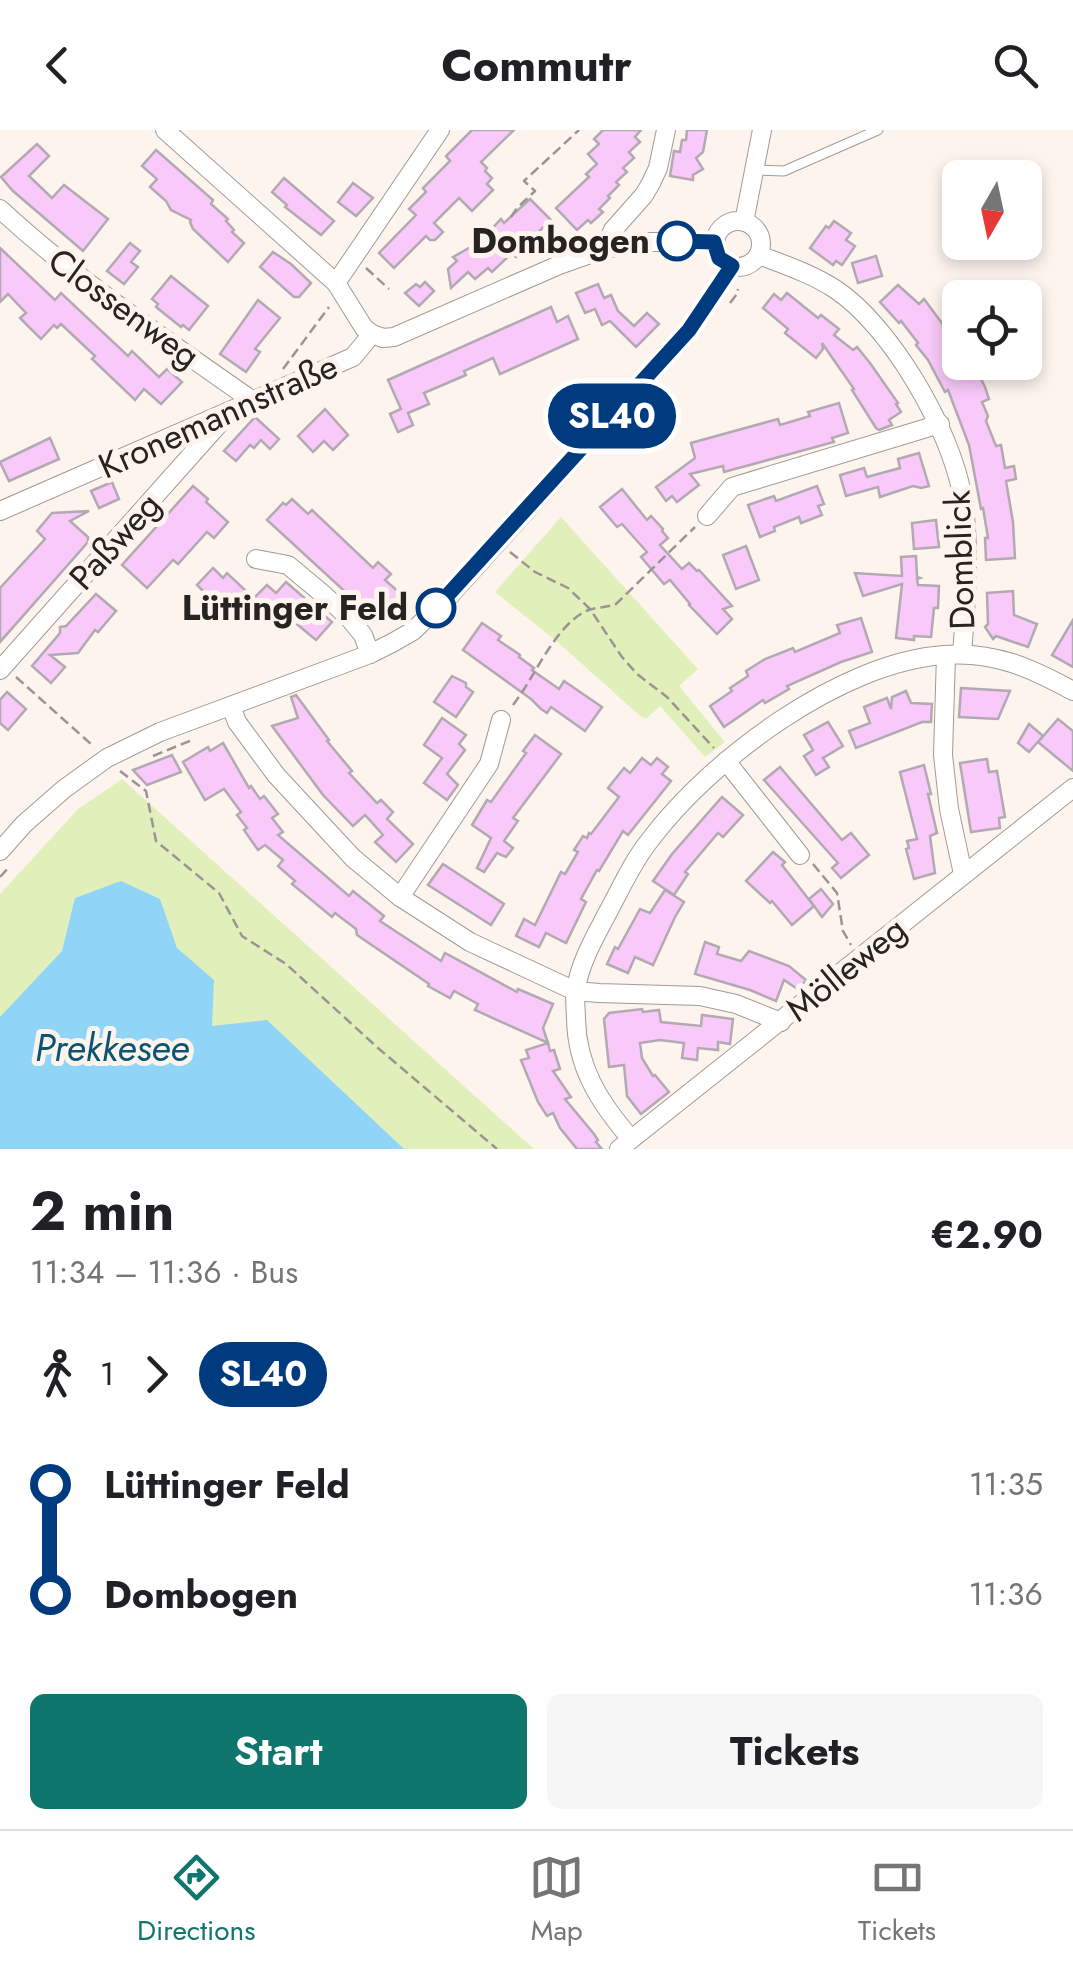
<!DOCTYPE html>
<meta charset="utf-8">
<style>
:root{--surface:#fff;--page:#f6f6f6;--text:#202124;--muted:#757577;--line:#e0e0e0;--accent:#0f766e}
body{margin:0;font-family:Jost,sans-serif;background:var(--page);color:var(--text);height:100vh;display:flex;flex-direction:column;font-size:38px;white-space:nowrap}
*{box-sizing:border-box;margin:0}
p{font-size:32px;color:var(--muted)}
.icon{flex:none;width:55px;height:55px;fill:none;stroke:currentColor;stroke-width:2;stroke-linecap:round;stroke-linejoin:round}
.map{position:relative;height:1019px;overflow:hidden}
.sheet{display:flex;flex-direction:column;background:var(--surface);flex:1}
.sheet>*{flex:none}
.badge{padding:0 20px;border-radius:32px;font-size:35px;line-height:65px}
.needle{width:65px;rotate:189deg}
.buttons{position:absolute;left:942px;top:30px;display:grid;gap:20px}
.buttons a{display:grid;place-items:center;width:100px;height:100px;border-radius:15px;background:var(--surface);box-shadow:0 5px 15px #0003;font-size:50px}
.map>.badge{position:absolute;translate:-50% -50%;box-shadow:0 0 0 5px #fff}
.legs{display:flex;align-items:center;gap:15px;height:110px;padding:0 30px;font-size:32px}
.legs p{margin-inline-start:auto}
.head{display:flex;align-items:center;justify-content:space-between;height:170px;padding:0 30px}
h1{font-size:55px;font-weight:700;line-height:75px}
.button{display:flex;gap:20px;margin-top:auto;padding:20px 30px}
.button a{flex:1;height:115px;border-radius:15px;background:var(--accent);color:#fff;font-size:40px;font-weight:700;line-height:115px;text-align:center}
.button a+a{background:var(--page);color:var(--text)}
ul{padding:0 30px;list-style:none}
li{display:flex;align-items:center;gap:35px;height:110px;font-size:38px}
li i{display:grid;place-items:center;width:15px;height:100%;margin:0 12px;background:currentColor}
li i::after{content:'';width:25px;height:25px;margin:-12px;border:8px solid;border-radius:50%;background:var(--surface)}
li p{margin-inline-start:auto}
li:first-child i{background:linear-gradient(#0000 50%,currentColor 0)}
li:last-child i{background:linear-gradient(currentColor 50%,#0000 0)}
header{display:flex;justify-content:space-between;align-items:center;height:130px;padding:0 30px;background:var(--surface);font-size:45px;font-weight:700}
.menu{display:flex;justify-content:space-around;align-items:center;height:140px;border-top:2px solid var(--line);background:var(--surface);font-size:28px;color:var(--muted)}
.menu a{display:grid;justify-items:center;gap:5px}
.menu .active{color:var(--accent)}
.map>svg:first-child{display:block}
.green{fill:#e1f0bb}
.water{fill:#90d4f7}
.building{fill:#f9c9f9;stroke:#b2aab2;stroke-width:2.5}
.lines{fill:none;stroke-linecap:round;stroke-linejoin:round}
.service-casing{stroke:#a39a95;stroke-width:11}
.minor-casing{stroke:#a39a95;stroke-width:20}
.path{stroke:#9b9490;stroke-width:2.5;stroke-dasharray:10 5;stroke-linecap:butt}
.service{stroke:#fff;stroke-width:9}
.minor{stroke:#fff;stroke-width:18}
.line-1-casing{stroke:#fff;stroke-width:22}
.line-1{stroke:#003b80;stroke-width:15}
.stop-1-dot{fill:#fff;stroke:#003b80;stroke-width:5}
.labels{text-anchor:middle;stroke-width:10;stroke-linejoin:round;paint-order:stroke}
.stop-label{font-size:35px;font-weight:bold;fill:#262321;stroke:#fef4ee;text-anchor:end}
.street-label{font-size:35px;fill:#262321;stroke:#fef4ee}
.water-label{font-size:38px;font-style:italic;fill:#0c5572;stroke:#fef4ee}
</style>
<header><svg class="icon" aria-label="back" viewBox="0 0 24 24"><path d="M15 5l-7 7 7 7"/></svg>Commutr<svg class="icon" aria-label="search" viewBox="0 0 24 24"><circle cx="10" cy="10" r="6"/><path d="M15 15l6 6"/></svg></header>
<div class="map">
<svg width="1073" height="1019" viewBox="0 0 1073 1019">
<rect width="100%" height="100%" fill="#fef4ee"/>
<g class="green">
<polygon points="561,387 698,539 679,556 725,612 705,627 660,576 646,589 640,586 561,515 495,462"/>
<polygon points="122,649 534,1019 0,1019 0,764 78,679"/>
</g>
<polygon class="water" points="121,751 160,769 177,818 214,850 212,896 267,890 404,1019 0,1019 0,887 62,821 75,768"/>
<g class="building">
<polygon points="472,0 514,0 481,32 487,38 485,41 492,48 487,54 493,60 472,81 459,68 434,93 443,102 435,110 430,110 426,106 394,138 379,123 416,85 409,79 426,62 423,58 450,31 446,26"/>
<polygon points="603,0 641,0 635,7 640,12 629,22 634,28 623,38 627,42 616,52 619,55 608,66 610,68 599,79 603,82 591,93 588,90 577,100 556,78 589,47 586,44 597,34 588,24 599,14 594,9"/>
<polygon points="687,0 707,0 703,22 696,28 703,39 693,45 693,50 670,46 674,21 680,22 682,10 686,10"/>
<polygon points="37,14 49,26 29,46 52,68 64,55 108,89 83,121 13,61 1,47"/>
<polygon points="156,20 213,70 211,74 228,89 226,91 234,100 232,102 244,113 228,132 193,99 190,92 191,90 171,80 166,71 150,57 157,49 142,36"/>
<polygon points="284,48 334,91 321,105 285,77 287,75 272,62"/>
<polygon points="353,53 373,68 356,86 338,72"/>
<polygon points="530,69 551,90 525,115 527,117 516,127 512,123 492,142 488,138 475,149 468,142 451,158 448,139 457,131 453,127 469,118 472,120 501,89 504,93"/>
<polygon points="834,91 851,103 846,110 855,116 842,135 836,131 833,135 810,118 826,96 829,98"/>
<polygon points="130,113 140,121 131,132 138,137 124,154 107,141"/>
<polygon points="0,118 55,170 61,163 128,226 132,221 159,247 167,239 182,252 161,274 144,259 135,270 92,229 95,226 61,194 57,198 54,195 41,209 20,188 26,183 8,164 0,172"/>
<polygon points="273,122 291,134 311,153 299,167 294,167 260,137"/>
<polygon points="876,126 882,146 858,153 852,133"/>
<polygon points="171,146 208,176 189,200 183,195 181,197 156,177 158,174 152,169"/>
<polygon points="425,152 434,161 419,176 405,163 416,154 420,157"/>
<polygon points="598,154 604,168 611,165 618,181 634,196 647,183 659,194 636,217 610,191 602,195 595,179 585,183 576,163"/>
<polygon points="898,155 919,174 924,169 947,200 944,202 960,224 960,232 965,232 972,246 978,243 985,257 989,269 982,272 988,286 986,291 996,316 1001,315 1005,338 1014,336 1016,349 1006,351 1013,392 1015,428 986,430 985,408 988,408 983,378 981,379 969,315 948,260 945,262 928,230 916,215 918,213 901,191 899,193 880,172"/>
<polygon points="787,163 818,188 821,185 839,199 834,205 853,220 857,217 870,233 898,273 896,274 901,282 889,290 892,295 879,300 876,298 852,260 854,259 822,213 823,219 816,228 785,203 788,199 763,178 774,164 781,170"/>
<polygon points="258,170 280,188 255,219 260,222 246,242 220,224"/>
<polygon points="551,177 557,192 568,186 578,209 500,244 493,228 464,241 466,245 424,263 429,274 408,283 413,295 398,302 390,284 401,279 388,250"/>
<polygon points="839,273 848,303 832,308 834,312 724,342 723,336 690,344 699,355 677,372 672,366 666,371 656,357 695,328 691,313 778,289 780,295 810,286 808,282"/>
<polygon points="325,279 348,305 333,320 324,311 313,322 298,306"/>
<polygon points="255,287 279,309 270,319 261,310 254,318 250,315 236,331 224,321"/>
<polygon points="50,308 59,329 9,351 0,332"/>
<polygon points="919,323 929,356 921,358 913,356 880,367 878,357 846,366 840,345 864,338 867,347 900,338 898,329"/>
<polygon points="112,352 119,369 99,378 91,361"/>
<polygon points="193,356 208,369 206,372 228,392 214,408 207,402 178,434 173,430 147,458 122,435"/>
<polygon points="817,356 824,374 818,376 822,385 801,393 799,387 774,397 775,401 760,407 748,375 774,366 776,371"/>
<polygon points="622,359 647,390 651,386 663,399 662,401 668,408 660,415 682,439 689,433 697,441 699,440 732,476 723,479 732,489 717,504 689,475 690,474 670,450 664,454 641,427 647,422 622,394 617,397 600,377"/>
<polygon points="292,369 308,384 312,380 373,438 378,432 391,444 385,450 401,464 377,491 267,390 283,373 286,375"/>
<polygon points="89,381 70,391 88,407 88,412 0,512 0,458 45,409 37,401 52,383"/>
<polygon points="936,390 939,417 914,419 912,393"/>
<polygon points="746,416 759,450 736,459 723,425"/>
<polygon points="916,426 917,447 920,448 917,449 918,455 939,456 938,478 934,478 931,507 914,506 914,510 896,508 902,454 863,466 855,443 902,446 901,427"/>
<polygon points="213,438 223,448 227,443 245,460 225,483 197,455"/>
<polygon points="286,452 332,492 316,510 269,471 261,481 251,471 267,455 276,463"/>
<polygon points="1013,461 1014,485 1037,494 1028,517 996,506 993,509 985,497 988,494 987,463"/>
<polygon points="96,464 116,481 98,502 95,500 78,523 50,525 65,537 51,553 32,536 60,503 60,497 66,496"/>
<polygon points="861,488 872,522 841,532 787,556 789,559 765,573 763,570 724,597 710,576 732,561 730,558 748,546 746,541 765,529 793,518 795,522 840,503 837,495"/>
<polygon points="1073,490 1073,537 1052,525"/>
<polygon points="482,493 501,506 498,510 520,525 519,527 534,538 532,540 559,559 564,551 602,577 585,601 551,577 547,583 541,579 531,569 463,520"/>
<polygon points="452,546 466,553 466,557 473,562 456,587 434,572"/>
<polygon points="961,558 1010,561 998,589 959,587"/>
<polygon points="906,561 911,573 932,574 931,592 922,592 856,618 849,601 870,593 864,577 887,568 891,579 892,567"/>
<polygon points="7,562 26,579 8,600 0,593 0,570"/>
<polygon points="296,565 329,610 327,611 352,641 349,643 377,673 381,670 393,682 387,689 413,714 396,732 375,712 383,705 365,685 353,696 323,665 272,596 298,588 291,567"/>
<polygon points="442,588 466,605 459,614 465,620 447,644 458,655 447,670 424,653 442,628 424,615"/>
<polygon points="1058,589 1073,601 1073,641 1038,612"/>
<polygon points="828,592 843,616 823,628 829,637 816,645 804,626 813,620 804,605"/>
<polygon points="1029,594 1043,606 1029,622 1018,613"/>
<polygon points="535,605 561,624 513,688 518,691 504,711 513,718 506,727 497,723 484,742 477,738 491,708 472,695 487,670 491,672 526,623 523,621"/>
<polygon points="223,613 249,658 251,656 260,669 264,666 278,684 272,688 283,702 278,705 349,766 353,761 384,786 380,791 441,831 445,823 517,862 518,859 553,874 543,898 548,913 475,880 478,874 454,861 450,868 428,856 429,854 357,805 356,799 335,783 332,787 292,754 295,751 278,736 283,730 265,715 258,720 244,700 247,698 237,685 241,682 224,659 205,670 183,632 208,617 210,621"/>
<polygon points="172,625 181,642 147,655 133,640"/>
<polygon points="642,628 651,635 657,628 668,637 662,644 671,651 628,705 623,701 599,741 597,740 581,769 586,772 566,813 546,803 539,817 516,806 524,789 535,795 561,742 565,744 578,722 574,720 583,706 587,708 589,703 591,704 619,667 608,658 624,638 630,643"/>
<polygon points="987,629 989,642 997,641 1005,687 999,688 1000,698 971,702 960,633"/>
<polygon points="924,635 931,664 928,664 937,703 930,706 935,743 914,749 906,719 909,718 907,711 917,709 900,642"/>
<polygon points="780,637 842,710 851,703 869,725 841,748 832,738 838,733 764,650"/>
<polygon points="722,667 743,685 723,707 718,703 685,742 688,744 674,765 653,751 672,724"/>
<polygon points="773,722 785,732 782,735 814,776 792,795 772,771 770,773 746,751"/>
<polygon points="443,734 504,774 491,795 428,755"/>
<polygon points="821,759 833,774 822,787 809,769"/>
<polygon points="665,760 684,772 675,787 653,835 635,827 628,843 607,834 615,817 618,819 640,779 650,783"/>
<polygon points="705,812 719,817 717,824 741,831 749,821 789,836 806,850 799,860 784,850 776,871 750,860 695,844"/>
<polygon points="642,879 643,882 659,880 661,892 701,896 702,885 733,889 730,914 718,912 718,920 698,918 697,930 682,928 684,913 660,910 640,913 642,928 653,946 655,945 669,962 641,984 627,966 624,935 609,937 604,889 609,883"/>
<polygon points="548,913 550,921 554,920 560,939 553,941 571,967 565,969 594,1004 598,1010 596,1012 602,1019 577,1019 560,998 553,983 547,986 538,972 521,930 529,928 526,920"/>
</g>
<g class="lines">
<defs>
<polyline id="service" points="756,40 784,41 878,0"/>
<g id="minor">
<polyline points="165,0 336,153 364,198 372,204"/>
<path d="M0 79C78 151 166 210 253 271"/>
<circle cx="738" cy="114" r="23"/>
<polyline points="744,92 762,0"/>
<polyline points="604,119 613,100 644,65 651,53 658,38 666,0"/>
<path d="M759 125C785 135 812 144 835 159 891 196 950 299 962 364 971 416 966 472 962 524"/>
<polyline points="336,153 440,0"/>
<polyline points="372,204 383,208 394,207 559,135 604,119 647,112 715,112"/>
<polyline points="0,381 353,227 372,204"/>
<polyline points="707,386 732,357 940,294"/>
<polyline points="256,429 288,435 324,465 349,488 363,505 370,524"/>
<polyline points="946,525 943,625 949,679 963,744"/>
<polyline points="0,540 226,286"/>
<polyline points="231,576 237,592 276,645 353,728 400,767 470,812 575,861 599,863 700,866 736,874 781,892"/>
<polyline points="726,631 800,725"/>
<polyline points="0,721 24,694 64,659 107,628 160,602 370,524 392,513 413,501 451,464 689,200 732,136"/>
<polyline points="400,767 489,634 501,590"/>
<path d="M631 1009C600 973 577 938 576 889 576 879 574 868 576 859 580 832 596 805 608 782 621 758 633 731 650 710 711 629 841 532 944 525 994 521 1031 538 1073 561"/>
<polyline points="619,1019 1073,658"/>
</g>
</defs>
<use href="#service" class="service-casing"/>
<use href="#minor" class="minor-casing"/>
<g class="path">
<polyline points="511,87 517,78 535,61 524,51 579,0"/>
<polyline points="366,138 389,159"/>
<polyline points="730,173 737,164 738,159"/>
<polyline points="283,239 329,177"/>
<polyline points="510,422 535,442 568,458 590,479 622,527 637,544 667,567 714,618"/>
<polyline points="16,547 92,615"/>
<path d="M513 575C535 547 554 497 586 481 595 477 606 478 616 474L695 397"/>
<polyline points="153,626 192,610"/>
<polyline points="120,641 146,661 156,711 219,763 242,806 286,834 378,918 497,1019"/>
<polyline points="813,734 837,763 843,801 851,815"/>
<polyline points="0,747 10,736"/>
</g>
<use href="#service" class="service"/>
<use href="#minor" class="minor"/>
</g>
<g class="lines">
<defs>
<polyline id="line-1" points="436,478 689,200 732,136 719,128 714,112 677,111"/>
</defs>
<use href="#line-1" class="line-1-casing"/>
<use href="#line-1" class="line-1"/>
</g>
<g class="stop-1-dot">
<circle cx="677" cy="111" r="18"/>
<circle cx="436" cy="478" r="18"/>
</g>
<g class="labels">
<g class="stop-label">
<text x="650" y="123">Dombogen</text>
<text x="408" y="490">Lüttinger Feld</text>
</g>
<g class="street-label">
<text transform="translate(124 178) rotate(36)" y="12">Clossenweg</text>
<text transform="translate(218 286) rotate(-24)" y="12">Kronemannstraße</text>
<text transform="translate(115 411) rotate(-48)" y="12">Paßweg</text>
<text transform="translate(960 430) rotate(-92)" y="12">Domblick</text>
<text transform="translate(846 839) rotate(-39)" y="12">Mölleweg</text>
</g>
<g class="water-label">
<text x="112" y="931">Prekkesee</text>
</g>
</g>
</svg>
<div class="buttons">
<a><svg class="needle" viewBox="-14 -14 28 28"><path d="M0-13l5 13h-10z" fill="#e53935"/><path d="M0 13l5-13h-10z" fill="#757577"/></svg></a>
<a><svg class="icon" aria-label="locate" viewBox="0 0 24 24"><circle cx="12" cy="12" r="6"/><path d="M12 2v4M12 18v4M2 12h4M18 12h4"/></svg></a>
</div>
<b class="badge" style="left:612px;top:286px;background:#003b80;color:#fff">SL40</b>
</div>
<section class="sheet">
<div class="head"><div><h1>2 min</h1><p>11:34 – 11:36 · Bus</p></div><b>€2.90</b></div>
<div class="legs"><svg class="icon" aria-label="walk" viewBox="0 0 24 24"><circle cx="13" cy="4" r="2"/><path d="M13 8l-2 6 4 7M11 14l-3 7M7 12l3-4h3l4 4"/></svg>1<svg class="icon" aria-label="forward" viewBox="0 0 24 24"><path d="M9 5l7 7-7 7"/></svg><b class="badge" style="background:#003b80;color:#fff">SL40</b></div>
<ul>
<li><i style="color:#003b80"></i><b>Lüttinger Feld</b><p>11:35</p></li>
<li><i style="color:#003b80"></i><b>Dombogen</b><p>11:36</p></li>
</ul>
<div class="button"><a>Start</a><a>Tickets</a></div>
</section>
<nav class="menu">
<a class="active"><svg class="icon" aria-label="directions" viewBox="0 0 24 24"><path d="M12 3l9 9-9 9-9-9zM9 14v-3h6M13 9l2 2-2 2"/></svg>Directions</a>
<a><svg class="icon" aria-label="map" viewBox="0 0 24 24"><path d="M3 6l6-2 6 2 6-2v14l-6 2-6-2-6 2zM9 4v14M15 6v14"/></svg>Map</a>
<a><svg class="icon" aria-label="tickets" viewBox="0 0 24 24"><path d="M3 7h18v10H3zM15 7v10"/></svg>Tickets</a>
</nav>
